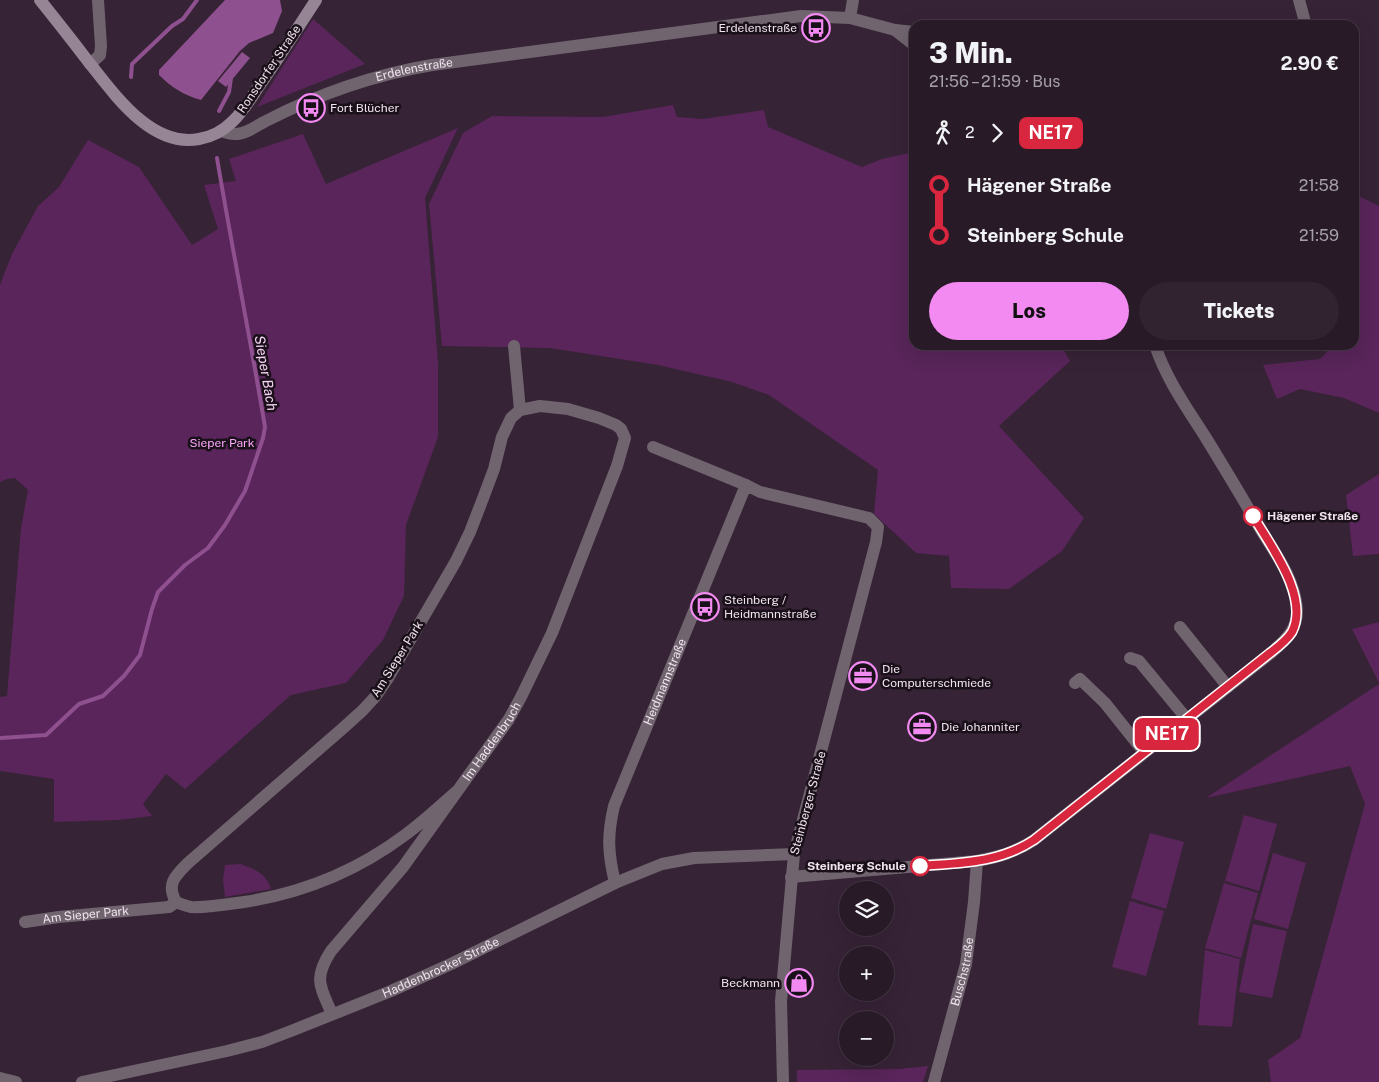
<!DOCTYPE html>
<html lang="de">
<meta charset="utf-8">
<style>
:root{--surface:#291a28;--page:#312330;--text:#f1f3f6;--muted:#a5a1a8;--line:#453845;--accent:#f38af2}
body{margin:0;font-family:"Public Sans",sans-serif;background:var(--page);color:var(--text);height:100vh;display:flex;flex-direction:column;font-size:19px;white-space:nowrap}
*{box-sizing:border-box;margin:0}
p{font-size:16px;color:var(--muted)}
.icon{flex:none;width:28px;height:28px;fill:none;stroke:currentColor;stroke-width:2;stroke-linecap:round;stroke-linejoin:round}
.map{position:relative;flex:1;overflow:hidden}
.side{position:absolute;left:909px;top:20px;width:450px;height:330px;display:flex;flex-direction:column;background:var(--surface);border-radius:15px;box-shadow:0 5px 20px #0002,0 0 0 1px var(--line)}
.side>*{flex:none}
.badge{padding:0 10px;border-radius:8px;font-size:18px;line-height:32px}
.fabs{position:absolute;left:839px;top:881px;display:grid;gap:10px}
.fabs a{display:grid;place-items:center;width:55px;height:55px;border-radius:50%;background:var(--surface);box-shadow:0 5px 20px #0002,0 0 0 1px var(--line);font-size:25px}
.map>.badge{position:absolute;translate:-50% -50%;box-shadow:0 0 0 2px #fff}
.legs{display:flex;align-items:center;gap:8px;height:55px;padding:0 20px;font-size:16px}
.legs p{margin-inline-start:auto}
.overview{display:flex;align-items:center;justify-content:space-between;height:85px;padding:0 20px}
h1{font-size:28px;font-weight:800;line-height:38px}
.button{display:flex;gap:10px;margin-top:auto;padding:10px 20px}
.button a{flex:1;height:58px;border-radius:30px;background:var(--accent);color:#111;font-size:20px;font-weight:800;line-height:58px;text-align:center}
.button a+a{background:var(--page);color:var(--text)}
ul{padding:0 20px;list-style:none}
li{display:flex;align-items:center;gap:18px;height:50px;font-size:19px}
li i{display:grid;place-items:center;width:8px;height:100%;margin:0 6px;background:currentColor}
li i::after{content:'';width:12px;height:12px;margin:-6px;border:4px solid;border-radius:50%;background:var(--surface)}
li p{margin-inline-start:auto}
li:first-child i{background:linear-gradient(#0000 50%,currentColor 0)}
li:last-child i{background:linear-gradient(currentColor 50%,#0000 0)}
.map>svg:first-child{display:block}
.green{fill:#59255a}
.water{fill:#8e508e}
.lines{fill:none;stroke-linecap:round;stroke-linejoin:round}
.stream{stroke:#8e508e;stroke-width:4}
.street{stroke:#70656f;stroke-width:12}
.secondary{stroke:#968695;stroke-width:12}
.line-1-casing{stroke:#fff;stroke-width:11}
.line-1{stroke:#d7263d;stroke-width:8}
.stop-1-dot{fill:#fff;stroke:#d7263d;stroke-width:2.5}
.labels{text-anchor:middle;stroke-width:5;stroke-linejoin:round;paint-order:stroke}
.poi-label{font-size:12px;fill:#f0e3ef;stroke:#191019;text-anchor:start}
.street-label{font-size:12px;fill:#f0e3ef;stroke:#191019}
.park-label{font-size:12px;fill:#fda7fc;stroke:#191019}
.stop-label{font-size:12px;font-weight:bold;fill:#f0e3ef;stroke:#191019;text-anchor:start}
.water-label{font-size:14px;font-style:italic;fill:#f6d3f4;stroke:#191019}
</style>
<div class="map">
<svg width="1379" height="1082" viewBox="0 0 1379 1082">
<rect width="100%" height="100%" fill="#372336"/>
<g class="green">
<polygon points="313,19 365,64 257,107"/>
<polygon points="673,105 677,117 703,119 764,110 768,127 862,167 882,159 914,152 914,345 1061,345 1070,361 999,426 1084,518 1062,551 1009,589 951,588 949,556 916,553 874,514 878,470 769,395 732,382 658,365 550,348 442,346 429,204 463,133 492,116 603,117"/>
<polygon points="458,128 425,198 438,362 438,437 406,525 404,596 383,640 346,683 291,695 185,789 166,774 143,804 152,816 118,820 54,822 54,779 0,771 0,697 7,696 21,528 28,490 15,478 7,479 0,482 0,285 12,254 38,206 59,187 88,140 139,167 192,245 218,229 204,185 236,181 229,159 303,134 326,184"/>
<polygon points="1361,197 1379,206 1379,413 1344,398 1300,389 1277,399 1263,365 1320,359 1333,345 1354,345 1354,205"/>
<polygon points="1379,474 1379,554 1353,556 1346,495"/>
<polygon points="1379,622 1379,683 1352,629"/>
<polygon points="1379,684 1379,1082 1271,1082 1268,1060 1300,1038 1365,804 1350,766 1206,798"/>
<polygon points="1244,815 1277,824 1259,891 1225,881"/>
<polygon points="1150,833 1184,842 1166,909 1131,898"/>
<polygon points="1273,853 1306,863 1288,929 1254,919"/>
<path d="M241 864C256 870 266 873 271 889L225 897 223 879 225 865Z"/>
<polygon points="1224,883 1258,893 1241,958 1205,948"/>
<polygon points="1130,901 1164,911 1146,976 1112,967"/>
<polygon points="1253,924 1287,931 1272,998 1239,992"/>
<polygon points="1205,950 1240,959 1232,1027 1198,1025"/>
<polygon points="928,1066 923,1082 797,1082 797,1070 899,1069"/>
</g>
<g class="water">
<path d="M225 0H280L282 11 273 33 249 43 240 51 201 100C185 96 171 87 159 75V70Z"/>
<polygon points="242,52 250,58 226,87 218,81"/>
</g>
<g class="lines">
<g class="stream">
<polyline points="131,77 132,64 172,26 183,19 197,0"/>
<polyline points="219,111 229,92 231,78"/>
<path d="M1 738 46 735 79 704 103 696 124 676 140 655 152 609 158 592 185 565 208 548 225 525 245 491 263 438 265 427C250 337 232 248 217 158"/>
</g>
<g class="street">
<polyline points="1299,0 1305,22 1304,25"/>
<polyline points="850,18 853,0"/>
<polyline points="895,30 914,45"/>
<polyline points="90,64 100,55 101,46 98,0"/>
<path id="s1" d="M222 131C238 139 250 130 264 122 318 94 373 75 432 65L801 16 850 18 895 30 914 32"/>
<polyline points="514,346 520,410"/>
<polyline points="653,447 746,485"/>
<polyline points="1180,627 1228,687"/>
<polyline points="1130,658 1139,661 1187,719"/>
<polyline points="1075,683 1080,679 1105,703 1144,752"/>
<path d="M791 877 977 861C999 857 1016 852 1034 840L1271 653C1284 641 1298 630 1297 609 1295 580 1276 554 1261 530 1243 499 1225 469 1206 438 1187 408 1166 379 1155 345"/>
<path id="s2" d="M615 883C608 853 607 836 614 806L746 485 760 492 869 518 878 527 876 542 794 854 781 1001 783 1082"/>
<path id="s3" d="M25 922 59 917 169 907 176 902"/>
<path id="s4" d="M332 1014C320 986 313 979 331 951L403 867 509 719 521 697 552 633 617 466 625 438 621 429 616 425 599 418 568 409 540 406 520 410 511 418 502 437 494 469 482 501 470 532 456 561 388 678 375 697 362 711 342 729 188 863C175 876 166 884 176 902 181 904 186 906 191 907 204 908 230 904 244 902 303 893 357 871 405 835 423 822 440 806 457 791"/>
<polyline points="0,1078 16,1082"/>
<path id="s5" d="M82 1082 227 1051 262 1042 291 1031 391 991 451 964 615 883 662 864 694 858 794 854"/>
<path id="s6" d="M934 1082 966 964 974 902 977 861"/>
</g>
<path class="secondary" d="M40 0C56 20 72 40 87 60 113 92 150 148 199 139 211 137 223 131 232 122 243 112 251 98 259 86 279 58 297 29 316 0"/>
</g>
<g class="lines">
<defs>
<path id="line-1" d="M920 866C961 863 999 863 1034 840L1270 653C1278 647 1287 640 1292 632 1310 597 1270 545 1253 516"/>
</defs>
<use href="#line-1" class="line-1-casing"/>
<use href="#line-1" class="line-1"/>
</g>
<defs>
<symbol id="bus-ring" viewBox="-11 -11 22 22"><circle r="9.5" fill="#191019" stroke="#f38af2" stroke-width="1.5"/><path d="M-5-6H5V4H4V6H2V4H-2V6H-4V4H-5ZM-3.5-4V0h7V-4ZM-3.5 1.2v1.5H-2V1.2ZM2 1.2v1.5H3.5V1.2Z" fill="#f38af2"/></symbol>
<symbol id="office-ring" viewBox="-11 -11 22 22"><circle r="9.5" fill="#191019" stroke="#f38af2" stroke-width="1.5"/><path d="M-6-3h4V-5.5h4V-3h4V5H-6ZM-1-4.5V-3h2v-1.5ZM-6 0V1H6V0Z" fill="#f38af2"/></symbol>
<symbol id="shop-ring" viewBox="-11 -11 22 22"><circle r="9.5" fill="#191019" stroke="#f38af2" stroke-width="1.5"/><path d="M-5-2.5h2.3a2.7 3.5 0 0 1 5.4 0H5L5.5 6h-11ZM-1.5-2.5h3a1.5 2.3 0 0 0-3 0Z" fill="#f38af2"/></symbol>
</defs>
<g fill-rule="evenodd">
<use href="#bus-ring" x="800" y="12" width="32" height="32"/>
<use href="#bus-ring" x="295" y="92" width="32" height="32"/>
<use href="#bus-ring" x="689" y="591" width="32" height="32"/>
<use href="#office-ring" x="847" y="660" width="32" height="32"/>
<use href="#office-ring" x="906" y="711" width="32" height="32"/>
<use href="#shop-ring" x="783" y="967" width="32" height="32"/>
</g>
<g class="stop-1-dot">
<circle cx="1253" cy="516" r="9"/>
<circle cx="920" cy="866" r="9"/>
</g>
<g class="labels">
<g class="poi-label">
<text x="797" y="32" text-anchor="end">Erdelenstraße</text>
<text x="330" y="112">Fort Blücher</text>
<text x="724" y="604">Steinberg /<tspan x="724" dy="14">Heidmannstraße</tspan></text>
<text x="882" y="673">Die<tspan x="882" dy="14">Computerschmiede</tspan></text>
<text x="941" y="731">Die Johanniter</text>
<text x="780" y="987" text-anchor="end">Beckmann</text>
</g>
<g class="street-label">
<text transform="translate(269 69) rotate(-56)" y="4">Ronsdorfer Straße</text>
<text dy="4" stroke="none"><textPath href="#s1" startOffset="205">Erdelenstraße</textPath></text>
<text transform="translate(397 659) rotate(-58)" y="4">Am Sieper Park</text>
<text dy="4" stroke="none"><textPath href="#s2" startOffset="212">Heidmannstraße</textPath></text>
<text dy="4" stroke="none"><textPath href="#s4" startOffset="332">Im Haddenbruch</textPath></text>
<text transform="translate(808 803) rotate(-75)" y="4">Steinberger Straße</text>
<text dy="4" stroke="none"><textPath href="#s3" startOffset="61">Am Sieper Park</textPath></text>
<text dy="4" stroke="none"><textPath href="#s5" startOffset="378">Haddenbrocker Straße</textPath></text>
<text dy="4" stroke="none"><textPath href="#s6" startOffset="114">Buschstraße</textPath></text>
</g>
<g class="park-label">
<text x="222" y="447">Sieper Park</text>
</g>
<g class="stop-label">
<text x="1267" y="520">Hägener Straße</text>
<text x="906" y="870" text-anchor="end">Steinberg Schule</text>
</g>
<g class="water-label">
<text transform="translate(266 373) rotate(80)" y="5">Sieper Bach</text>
</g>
</g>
</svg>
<div class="fabs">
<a><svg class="icon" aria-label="layers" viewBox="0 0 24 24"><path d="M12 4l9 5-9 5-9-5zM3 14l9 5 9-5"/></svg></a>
<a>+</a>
<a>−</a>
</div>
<b class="badge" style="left:1167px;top:734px;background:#d7263d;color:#fff">NE17</b>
<section class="side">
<div class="overview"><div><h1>3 Min.</h1><p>21:56 – 21:59 · Bus</p></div><b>2.90 €</b></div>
<div class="legs"><svg class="icon" aria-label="walk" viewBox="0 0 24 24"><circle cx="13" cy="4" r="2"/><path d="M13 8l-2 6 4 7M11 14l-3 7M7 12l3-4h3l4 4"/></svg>2<svg class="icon" aria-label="forward" viewBox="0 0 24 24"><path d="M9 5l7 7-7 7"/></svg><b class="badge" style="background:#d7263d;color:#fff">NE17</b></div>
<ul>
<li><i style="color:#d7263d"></i><b>Hägener Straße</b><p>21:58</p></li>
<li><i style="color:#d7263d"></i><b>Steinberg Schule</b><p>21:59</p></li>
</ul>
<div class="button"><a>Los</a><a>Tickets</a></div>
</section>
</div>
